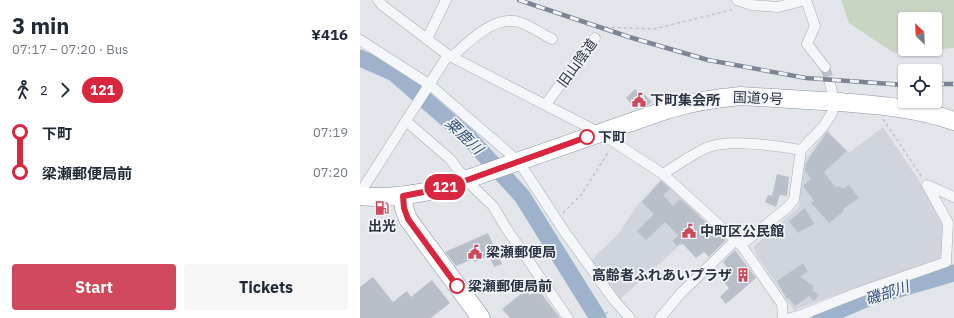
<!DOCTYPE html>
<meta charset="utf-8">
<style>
:root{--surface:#fff;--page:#f6f6f7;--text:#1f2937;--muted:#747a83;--accent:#cf485c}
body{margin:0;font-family:"IBM Plex Sans","Noto Sans JP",sans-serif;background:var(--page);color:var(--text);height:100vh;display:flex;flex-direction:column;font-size:15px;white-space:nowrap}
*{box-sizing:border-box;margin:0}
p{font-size:13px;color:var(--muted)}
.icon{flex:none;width:22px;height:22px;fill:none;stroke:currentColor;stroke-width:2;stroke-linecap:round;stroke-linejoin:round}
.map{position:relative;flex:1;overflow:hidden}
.sheet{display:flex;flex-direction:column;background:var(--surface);width:360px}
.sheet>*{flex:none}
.badge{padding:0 8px;border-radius:13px;font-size:14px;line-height:26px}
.needle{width:26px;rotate:336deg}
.controls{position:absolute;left:538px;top:12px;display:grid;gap:8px}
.controls a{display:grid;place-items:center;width:44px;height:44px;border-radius:4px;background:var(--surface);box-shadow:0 1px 3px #0004;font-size:20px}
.map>.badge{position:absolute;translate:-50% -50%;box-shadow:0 0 0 2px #fff}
.legs{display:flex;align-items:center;gap:6px;height:44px;padding:0 12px;font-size:13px}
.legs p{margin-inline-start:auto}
.head{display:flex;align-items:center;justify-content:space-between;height:68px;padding:0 12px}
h1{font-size:22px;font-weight:700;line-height:30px}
.action{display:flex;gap:8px;margin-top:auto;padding:8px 12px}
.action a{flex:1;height:46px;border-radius:4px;background:var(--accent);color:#fff;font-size:16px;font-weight:700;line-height:46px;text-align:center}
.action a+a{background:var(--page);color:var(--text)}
ul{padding:0 12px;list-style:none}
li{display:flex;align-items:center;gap:14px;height:40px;font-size:15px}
li i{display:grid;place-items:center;width:6px;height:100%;margin:0 5px;background:currentColor}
li i::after{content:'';width:10px;height:10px;margin:-5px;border:3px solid;border-radius:50%;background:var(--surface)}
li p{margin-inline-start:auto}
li:first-child i{background:linear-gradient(#0000 50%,currentColor 0)}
li:last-child i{background:linear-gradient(currentColor 50%,#0000 0)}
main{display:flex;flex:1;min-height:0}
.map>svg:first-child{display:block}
.built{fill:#d0d5dd}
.green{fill:#c8d5c3;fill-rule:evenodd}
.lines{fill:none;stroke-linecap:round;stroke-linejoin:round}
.river{stroke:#9eb3cb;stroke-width:17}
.building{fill:#b9bfc8}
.street-tunnel{stroke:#bdc2c9;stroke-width:10;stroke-dasharray:10 5;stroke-linecap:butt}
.street-casing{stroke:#a7adb5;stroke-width:11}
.highway-casing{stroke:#8a93a1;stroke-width:19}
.path{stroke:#c0c3ca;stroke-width:1.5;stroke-dasharray:3 3;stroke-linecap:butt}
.street{stroke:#f5f6f9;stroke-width:10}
.highway{stroke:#fff;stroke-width:18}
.rail-casing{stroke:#7c8594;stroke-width:4.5}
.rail{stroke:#f2f5f8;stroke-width:3;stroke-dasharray:9;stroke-linecap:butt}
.line-1-casing{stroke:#fff;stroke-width:9}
.line-1{stroke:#d7263d;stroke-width:6}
.stop-1-dot{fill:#fff;stroke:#d7263d;stroke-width:2}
.labels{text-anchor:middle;stroke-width:3.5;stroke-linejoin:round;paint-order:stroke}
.street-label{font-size:14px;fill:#2a3343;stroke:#f2f5f8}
.poi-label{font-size:14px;font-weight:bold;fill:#2a3343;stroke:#f2f5f8;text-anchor:start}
.stop-label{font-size:14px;font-weight:bold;fill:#2a3343;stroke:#f2f5f8;text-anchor:start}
.water-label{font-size:15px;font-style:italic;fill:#345277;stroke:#f2f5f8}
</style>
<main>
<section class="sheet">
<div class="head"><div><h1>3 min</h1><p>07:17 – 07:20 · Bus</p></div><b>¥416</b></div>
<div class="legs"><svg class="icon" aria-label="walk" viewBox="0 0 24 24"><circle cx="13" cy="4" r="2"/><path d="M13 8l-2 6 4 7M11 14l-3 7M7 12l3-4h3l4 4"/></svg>2<svg class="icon" aria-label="forward" viewBox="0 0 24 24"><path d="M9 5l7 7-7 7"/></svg><b class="badge" style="background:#d7263d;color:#fff">121</b></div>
<ul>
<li><i style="color:#d7263d"></i><b>下町</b><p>07:19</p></li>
<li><i style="color:#d7263d"></i><b>梁瀬郵便局前</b><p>07:20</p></li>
</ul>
<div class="action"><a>Start</a><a>Tickets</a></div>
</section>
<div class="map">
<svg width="594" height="318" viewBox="0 0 594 318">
<rect width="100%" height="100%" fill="#e2e6eb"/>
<g class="built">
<polygon points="523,127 560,182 582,225 581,255 580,258 434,310 397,256 394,249 395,245 438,208 439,205 444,161 467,130 489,153"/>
<polygon points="302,178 343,212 311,241 317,248 260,299 230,261 259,233 276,207"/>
</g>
<path class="green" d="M481 0H594V48L534 53 489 23ZM545 19H575V49H545Z"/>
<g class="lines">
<g class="river">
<polyline points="0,58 34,73 109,138 162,196 238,318"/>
<polyline points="461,318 508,298 594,273"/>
</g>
</g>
<g class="building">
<polygon points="275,89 280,95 283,93 292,102 288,105 277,109 266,98"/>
<polygon points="467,132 487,151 464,172 476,188 480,186 482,189 489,185 499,198 483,209 484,211 469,223 451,203 454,201 443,186 451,179 445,170 446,163"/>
<polygon points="417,174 429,177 427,196 420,195 416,207 405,202 408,195 412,196"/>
<polygon points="301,181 310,189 303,195 313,206 320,199 366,240 349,257 344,252 336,258 323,244 321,245 320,244 317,247 312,241 318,235 305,222 286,240 277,231 294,214 282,202"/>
<polygon points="445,208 454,224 438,233 429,221"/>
<polygon points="128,233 142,264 134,267 129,256 114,262 113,259 96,266 85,252"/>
<polygon points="375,250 396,278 366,304 360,297 369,288 364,282 372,274 363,262"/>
<polygon points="443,263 448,271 440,277 454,286 452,290 459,295 454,301 449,296 435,306 429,298 427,299 417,281"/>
<polygon points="13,277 33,302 47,291 51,297 72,280 90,303 71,318 0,318 0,287"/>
<polygon points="178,289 200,318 150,318 142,309 166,290 170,295"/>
</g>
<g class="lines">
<polyline class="street-tunnel" points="465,67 470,83"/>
<defs>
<g id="street">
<polyline points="18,0 22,5 88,55 240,133 303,174 381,245 422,304 423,318"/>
<polyline points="377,0 392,5 418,7 446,0"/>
<polyline points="446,0 455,26 447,44 465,67"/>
<polyline points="67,39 86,0"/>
<polyline points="0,40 70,85 159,162 204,231 254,300 270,318"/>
<path d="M92 57C108 42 134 15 159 22 169 25 182 34 192 39"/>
<polyline points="186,104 235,38"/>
<polyline points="46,121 90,159 106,180 133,206 146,228 208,318"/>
<path d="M303 174C317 165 331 155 346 148 369 138 416 146 441 150"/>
<polyline points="0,193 88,55"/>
<polyline points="381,245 428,207 434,199 441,150 463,127 472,113 474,102 470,83"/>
<polyline points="300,318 321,293 376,240"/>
<polyline points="431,318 444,314 497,293 586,262 588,223 567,185 594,197"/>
</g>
<g id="highway">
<path d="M0 196C27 199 53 195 79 189L309 109C333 102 356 98 381 96 414 98 446 100 479 102 518 105 557 108 594 121"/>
<polyline points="43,196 44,208 48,219 121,318"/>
</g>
</defs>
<use href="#street" class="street-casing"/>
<use href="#highway" class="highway-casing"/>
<g class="path">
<polyline points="241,30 244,27 294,29 375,9"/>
<polyline points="523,119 562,177"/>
<polyline points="203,213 221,195 249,151"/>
<polyline points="241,318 250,310"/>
</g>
<use href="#street" class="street"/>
<use href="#highway" class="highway"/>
<defs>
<g id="rail">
<polyline points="159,0 269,37 348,60 446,78 545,85"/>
<polyline points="575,84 594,84"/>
</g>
</defs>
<use href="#rail" class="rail-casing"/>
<use href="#rail" class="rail"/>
</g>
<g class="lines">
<defs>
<polyline id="line-1" points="97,286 48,219 44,208 43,196 79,189 96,184 227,137"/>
</defs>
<use href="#line-1" class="line-1-casing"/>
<use href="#line-1" class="line-1"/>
</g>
<defs>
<symbol id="civic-bare" viewBox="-9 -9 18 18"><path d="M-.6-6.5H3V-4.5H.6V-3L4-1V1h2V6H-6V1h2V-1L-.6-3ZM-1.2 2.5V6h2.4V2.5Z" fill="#cf485c" stroke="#f2f5f8" stroke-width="2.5" paint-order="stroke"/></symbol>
<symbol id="fuel-bare" viewBox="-9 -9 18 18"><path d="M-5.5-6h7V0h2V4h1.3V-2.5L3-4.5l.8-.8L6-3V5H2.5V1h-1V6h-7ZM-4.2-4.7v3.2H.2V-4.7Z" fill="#cf485c" stroke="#f2f5f8" stroke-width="2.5" paint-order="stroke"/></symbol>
<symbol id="building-bare" viewBox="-9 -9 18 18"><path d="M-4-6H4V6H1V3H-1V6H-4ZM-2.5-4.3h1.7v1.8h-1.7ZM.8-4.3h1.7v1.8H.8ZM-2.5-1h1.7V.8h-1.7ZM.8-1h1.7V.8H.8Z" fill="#cf485c" stroke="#f2f5f8" stroke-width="2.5" paint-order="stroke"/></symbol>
</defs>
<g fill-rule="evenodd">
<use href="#civic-bare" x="269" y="90" width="20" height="20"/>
<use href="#fuel-bare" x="12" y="198" width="20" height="20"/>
<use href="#civic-bare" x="319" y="221" width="20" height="20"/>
<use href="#civic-bare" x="105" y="242" width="20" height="20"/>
<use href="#building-bare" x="373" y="265" width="20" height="20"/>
</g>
<g class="stop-1-dot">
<circle cx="227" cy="137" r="7"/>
<circle cx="97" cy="286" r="7"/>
</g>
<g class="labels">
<g class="street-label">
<text transform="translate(217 63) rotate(-54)" y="5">旧山陰道</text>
<text transform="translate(398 98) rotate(2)" y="5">国道9号</text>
</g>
<g class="poi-label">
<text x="290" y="105">下町集会所</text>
<text x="22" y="231" text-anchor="middle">出光</text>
<text x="340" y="236">中町区公民館</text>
<text x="126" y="257">梁瀬郵便局</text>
<text x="372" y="280" text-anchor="end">高齢者ふれあいプラザ</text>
</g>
<g class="stop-label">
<text x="238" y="142">下町</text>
<text x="108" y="291">梁瀬郵便局前</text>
</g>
<g class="water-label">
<text transform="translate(104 136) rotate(44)" y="5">粟鹿川</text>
<text transform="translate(527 293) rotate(-18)" y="5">磯部川</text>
</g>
</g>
</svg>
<div class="controls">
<a><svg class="needle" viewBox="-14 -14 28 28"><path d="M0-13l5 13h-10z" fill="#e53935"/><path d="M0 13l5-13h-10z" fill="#747a83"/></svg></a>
<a><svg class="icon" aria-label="locate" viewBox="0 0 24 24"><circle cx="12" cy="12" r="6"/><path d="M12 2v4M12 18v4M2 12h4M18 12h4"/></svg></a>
</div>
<b class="badge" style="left:85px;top:187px;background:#d7263d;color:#fff">121</b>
</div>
</main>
